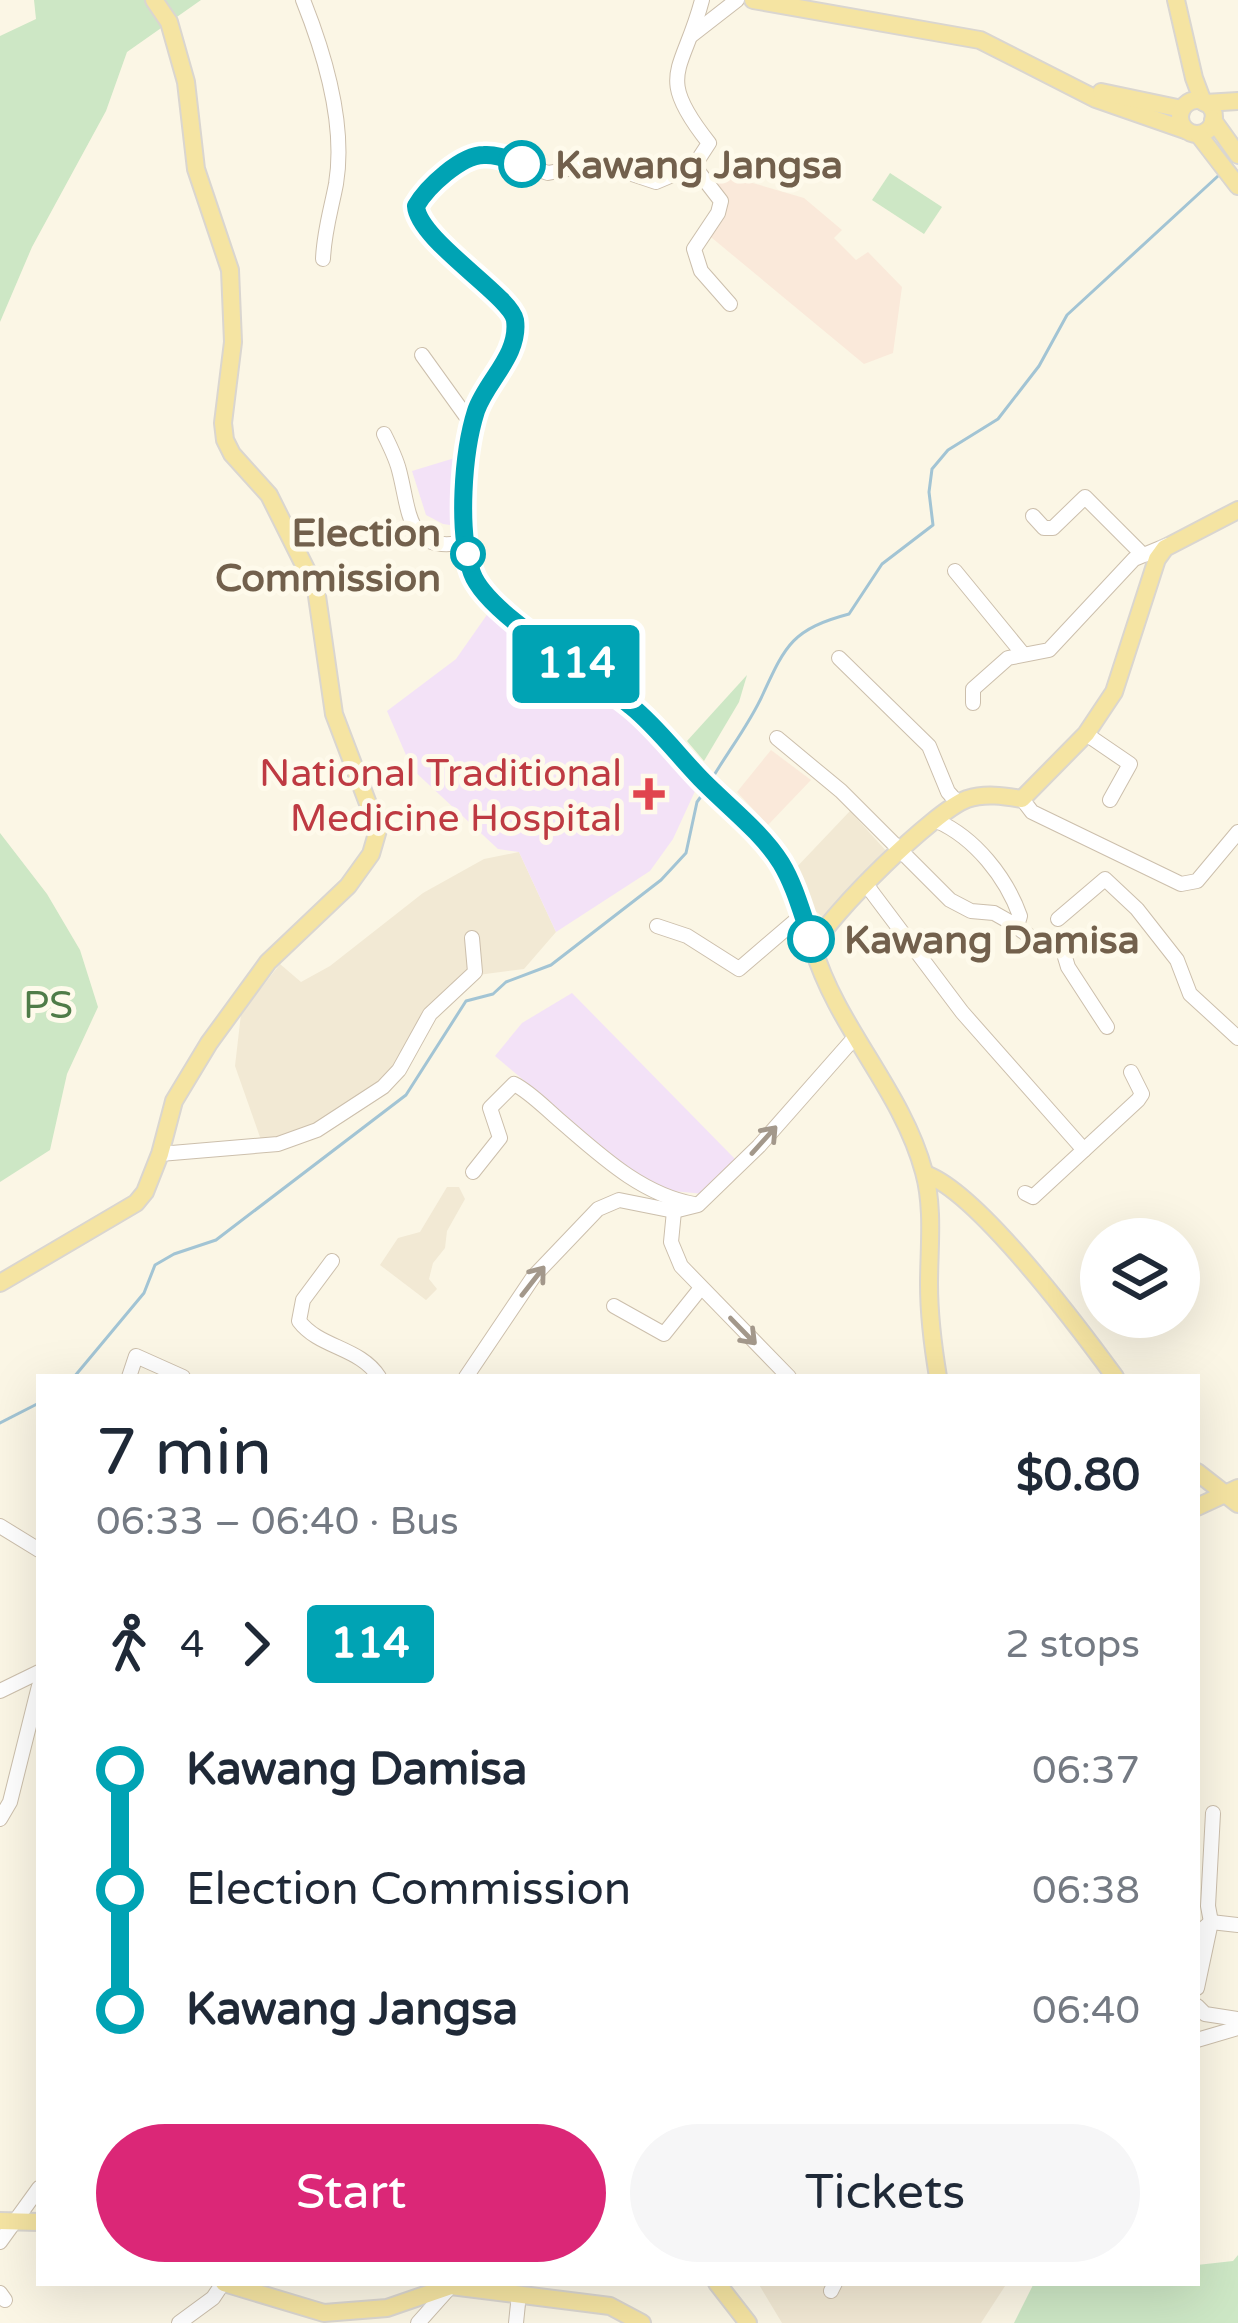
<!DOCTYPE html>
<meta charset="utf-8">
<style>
:root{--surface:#fff;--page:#f6f6f7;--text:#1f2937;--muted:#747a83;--accent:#db2777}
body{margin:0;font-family:"Varela Round",sans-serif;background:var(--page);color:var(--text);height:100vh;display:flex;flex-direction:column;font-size:45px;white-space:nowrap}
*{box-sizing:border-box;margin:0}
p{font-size:39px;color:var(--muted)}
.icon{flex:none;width:66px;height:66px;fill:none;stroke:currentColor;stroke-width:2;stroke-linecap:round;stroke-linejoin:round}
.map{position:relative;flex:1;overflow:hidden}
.drawer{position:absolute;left:36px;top:1374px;width:1164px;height:912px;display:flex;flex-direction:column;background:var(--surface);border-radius:0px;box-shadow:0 12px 48px #0002}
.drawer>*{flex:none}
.badge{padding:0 24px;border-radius:9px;font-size:42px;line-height:78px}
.controls{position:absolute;left:1080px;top:1218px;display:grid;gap:24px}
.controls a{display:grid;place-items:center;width:120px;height:120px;border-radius:50%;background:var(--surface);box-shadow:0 12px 48px #0002;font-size:60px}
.map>.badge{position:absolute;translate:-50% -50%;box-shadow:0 0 0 6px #fff}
.legs{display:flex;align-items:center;gap:18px;height:132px;padding:0 60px;font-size:39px}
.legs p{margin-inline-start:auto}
.overview{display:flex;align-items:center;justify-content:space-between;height:204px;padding:0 60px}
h1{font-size:66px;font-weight:600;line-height:90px}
.action{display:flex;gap:24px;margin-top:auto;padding:24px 60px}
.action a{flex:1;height:138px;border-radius:72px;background:var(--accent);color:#fff;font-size:48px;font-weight:600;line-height:138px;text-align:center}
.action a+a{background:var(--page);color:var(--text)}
ul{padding:0 60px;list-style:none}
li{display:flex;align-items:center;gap:42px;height:120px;font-size:45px}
li i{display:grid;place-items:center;width:18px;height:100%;margin:0 15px;background:currentColor}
li i::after{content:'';width:30px;height:30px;margin:-15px;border:9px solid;border-radius:50%;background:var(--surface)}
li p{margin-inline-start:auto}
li:first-child i{background:linear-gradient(#0000 50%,currentColor 0)}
li:last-child i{background:linear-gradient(currentColor 50%,#0000 0)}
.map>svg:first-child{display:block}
.residential{fill:#f2e9d4}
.commercial{fill:#fae9da}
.education{fill:#f3e2f7}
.green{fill:#cde7c5}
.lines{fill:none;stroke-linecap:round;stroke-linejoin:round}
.stream{stroke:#a2c4d4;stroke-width:3}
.minor-casing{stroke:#ccbfac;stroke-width:16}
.major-casing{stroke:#dad6d0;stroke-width:20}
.minor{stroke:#fff;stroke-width:14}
.major{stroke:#f5e4a2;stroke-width:16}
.oneway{stroke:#a3988b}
.line-1-casing{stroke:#fff;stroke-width:27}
.line-1{stroke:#00a3b4;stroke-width:18}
.stop-1-dot{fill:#fff;stroke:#00a3b4;stroke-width:6}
.health-dot{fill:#e0444e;stroke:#fefaeb;stroke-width:4.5}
.labels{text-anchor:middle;stroke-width:10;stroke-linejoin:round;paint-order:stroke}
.stop-label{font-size:39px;font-weight:bold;fill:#72604c;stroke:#fefaeb;text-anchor:start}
.health-label{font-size:39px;fill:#be3a42;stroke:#fefaeb;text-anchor:end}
.park-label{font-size:39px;fill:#4f7c48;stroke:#fefaeb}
</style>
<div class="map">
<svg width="1238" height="2323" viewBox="0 0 1238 2323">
<rect width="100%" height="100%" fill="#fbf6e5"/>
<g class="residential">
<polygon points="850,811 888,853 823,917 804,902 794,870"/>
<polygon points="519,852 556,932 524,969 478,975 426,1013 396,1067 363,1097 297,1135 261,1140 235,1066 241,1014 280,964 301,982 330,966 423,893 484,859"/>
<polygon points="447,1187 459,1187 465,1199 447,1231 445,1248 433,1263 429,1279 437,1289 426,1300 380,1265 398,1238 420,1232"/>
<polygon points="758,2283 1007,2283 981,2323 782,2323"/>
</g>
<g class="commercial">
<polygon points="723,169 746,181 804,198 842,230 834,238 856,260 868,252 902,287 893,353 864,364 700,228 728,199 710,181"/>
<polygon points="771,750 811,780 768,825 737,792"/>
</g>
<g class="education">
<polygon points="458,457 457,526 443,524 426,515 412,471"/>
<polygon points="491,609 622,704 696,789 673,839 650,871 556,932 519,852 498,849 412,769 387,711 456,659"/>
<polygon points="572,993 737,1161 704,1194 662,1190 634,1174 495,1056 522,1023"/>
</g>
<g class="green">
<polygon points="34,0 201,0 127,52 106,111 32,247 0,322 0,36 36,19"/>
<polygon points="890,173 942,207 924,234 872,200"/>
<polygon points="747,675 739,702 704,761 687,741"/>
<polygon points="0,833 47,894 80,950 98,1007 67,1074 50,1150 0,1182"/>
<polygon points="1238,2255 1238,2323 1014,2323 1034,2283 1197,2283 1197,2265 1233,2261"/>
</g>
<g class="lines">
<g class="stream">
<path d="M713 777C729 750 750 723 763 694 786 644 793 629 849 614L882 564 933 525 929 492 932 469 948 450 998 419 1039 366 1067 315 1218 176"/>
<polyline points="74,1377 144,1293 155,1265 174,1254 216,1240 406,1095 466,1001 493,994 506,982 551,965 661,880 686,853 697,802 705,791"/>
<polyline points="0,1423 39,1403"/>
</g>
<defs>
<g id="minor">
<path d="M303 0C325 55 346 124 336 184 331 210 324 232 323 259"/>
<path d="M702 0C683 73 654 74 709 143L694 166 656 182 599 163 548 173 494 155H479L469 158 421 197 416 211 475 279 511 310 515 321 507 355 477 407 465 483V542L476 583 497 608 634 708 771 849 793 887 813 947"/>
<polyline points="692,35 737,0"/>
<polyline points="694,166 721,201 718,213 694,249 701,271 730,304"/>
<polyline points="422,355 473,426"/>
<path d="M384 434C390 446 396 458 399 470 410 511 406 555 465 542"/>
<polyline points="1033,516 1044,528 1053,528 1085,497 1142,554"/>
<polyline points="955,571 1023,654"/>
<polyline points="839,658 929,746 948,792 958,803"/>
<polyline points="973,703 973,689 1008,658 1049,650 1134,559 1168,545"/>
<polyline points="1086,734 1130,764 1110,800"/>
<path d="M777 738 841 791 950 900 971 911 994 913 1017 926 1020 916C1006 877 975 838 937 821"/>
<polyline points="1022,799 1032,812 1181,884 1197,881 1238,832"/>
<polyline points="865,883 962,1012 1084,1150"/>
<polyline points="1058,919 1105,879 1137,909 1177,960 1190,994 1238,1038"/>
<polyline points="657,926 687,936 739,969 802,915"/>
<polyline points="1015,926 1038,942 1044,938 1061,944 1068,967 1107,1027"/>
<polyline points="160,1154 278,1144 317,1130 383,1087 399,1070 430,1014 475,972 472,938"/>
<path d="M473 1172 500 1138 490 1108 514 1084C530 1092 544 1107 558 1119 599 1154 640 1194 694 1204"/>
<polyline points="1025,1193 1033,1197 1138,1100 1142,1094 1131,1072"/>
<polyline points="674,1211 671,1242 681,1266 789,1377"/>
<path d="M332 1261 303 1300 299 1321C319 1348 360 1347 379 1377"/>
<polyline points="614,1306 664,1334 700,1289"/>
<polyline points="129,1377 136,1356 183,1377"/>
<polyline points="466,1377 534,1276 598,1209 619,1200 674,1211 698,1205 759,1146 856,1036"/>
<polyline points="0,1526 39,1550"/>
<polyline points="0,1691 39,1672"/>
<polyline points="0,1819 10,1802 39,1686"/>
<polyline points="1197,1934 1211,1922 1238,1925"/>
<polyline points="1197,1988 1211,1922 1208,1906 1213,1813"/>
<polyline points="1197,2006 1205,2014 1238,2019"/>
<polyline points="1197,2040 1238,2028"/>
<polyline points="0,2242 39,2188"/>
<polyline points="831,2291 835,2283"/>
<polyline points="0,2293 5,2300"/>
<polyline points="179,2323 213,2298 223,2283"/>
<polyline points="418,2323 451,2286"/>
<polyline points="516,2323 519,2294"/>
</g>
<g id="major">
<polyline points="753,0 980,40 1096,99 1185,130"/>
<polyline points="1176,0 1194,78 1203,102"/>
<polyline points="1101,92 1182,109"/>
<circle cx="1197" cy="117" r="17"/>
<polyline points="1205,103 1238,101"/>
<polyline points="1213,120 1238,155"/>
<polyline points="1198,134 1238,186"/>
<path d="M925 1174C977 1191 1080 1329 1115 1377"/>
<polyline points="0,1283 136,1203 145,1192 160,1154 174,1101 209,1043 268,962 348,886 371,854 378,830 334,714 316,589 269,495 232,454 225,440 223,423 233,342 230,270 196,169 186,82 169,22 154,0"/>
<path d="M938 1377C933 1347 929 1315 929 1284 929 1248 934 1208 924 1172 902 1090 837 1028 813 947 829 915 934 811 967 799 985 793 1004 796 1022 799L1086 734 1114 692 1157 559 1165 548 1238 510"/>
<polyline points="1197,1472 1238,1504"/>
<polyline points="1197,1507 1238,1488"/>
<polyline points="0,2221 39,2222"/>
<polyline points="224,2283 324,2313 387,2308 451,2286 610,2306 642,2323"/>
<polyline points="717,2283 748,2323"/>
</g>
</defs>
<use href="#minor" class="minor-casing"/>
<use href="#major" class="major-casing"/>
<use href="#minor" class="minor"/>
<use href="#major" class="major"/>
</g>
<defs><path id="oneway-shaft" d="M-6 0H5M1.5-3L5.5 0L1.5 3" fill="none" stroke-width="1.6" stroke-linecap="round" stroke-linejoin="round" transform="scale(3)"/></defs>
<g class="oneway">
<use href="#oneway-shaft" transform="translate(764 1140) rotate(-48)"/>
<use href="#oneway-shaft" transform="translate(533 1281) rotate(-52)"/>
<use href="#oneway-shaft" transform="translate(743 1331) rotate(46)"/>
</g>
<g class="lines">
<defs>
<path id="line-1" d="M522 164C510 160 497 154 484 155 461 155 427 187 416 206 418 240 511 296 515 320 520 355 486 381 476 411 463 452 457 531 472 573 487 615 593 674 631 706 656 726 677 754 700 778 726 805 761 831 781 863 795 886 802 914 811 939"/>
</defs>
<use href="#line-1" class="line-1-casing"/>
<use href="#line-1" class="line-1"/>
</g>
<g class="stop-1-dot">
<circle cx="522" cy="164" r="21"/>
<circle cx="468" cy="554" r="15"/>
<circle cx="811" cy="939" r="21"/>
</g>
<path class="health-dot" d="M643 776h12v12h12v12h-12v12h-12v-12h-12v-12h12z"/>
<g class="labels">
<g class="stop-label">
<text x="555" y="178">Kawang Jangsa</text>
<text x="441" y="546" text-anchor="end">Election<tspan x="441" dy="45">Commission</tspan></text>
<text x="844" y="953">Kawang Damisa</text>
</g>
<g class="health-label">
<text x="622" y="786">National Traditional<tspan x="622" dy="45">Medicine Hospital</tspan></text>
</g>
<g class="park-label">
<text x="48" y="1018">PS</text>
</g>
</g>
</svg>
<div class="controls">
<a><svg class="icon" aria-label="layers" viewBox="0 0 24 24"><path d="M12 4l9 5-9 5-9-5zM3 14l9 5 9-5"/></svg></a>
</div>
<b class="badge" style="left:576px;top:664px;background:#00a3b4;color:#fff">114</b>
<section class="drawer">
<div class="overview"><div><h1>7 min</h1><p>06:33 – 06:40 · Bus</p></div><b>$0.80</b></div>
<div class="legs"><svg class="icon" aria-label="walk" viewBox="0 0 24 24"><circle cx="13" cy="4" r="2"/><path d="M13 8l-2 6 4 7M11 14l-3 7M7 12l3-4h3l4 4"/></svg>4<svg class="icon" aria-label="forward" viewBox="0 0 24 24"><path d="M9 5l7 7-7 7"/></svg><b class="badge" style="background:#00a3b4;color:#fff">114</b><p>2 stops</p></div>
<ul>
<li><i style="color:#00a3b4"></i><b>Kawang Damisa</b><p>06:37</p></li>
<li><i style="color:#00a3b4"></i><span>Election Commission</span><p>06:38</p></li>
<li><i style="color:#00a3b4"></i><b>Kawang Jangsa</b><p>06:40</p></li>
</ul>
<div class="action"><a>Start</a><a>Tickets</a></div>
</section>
</div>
